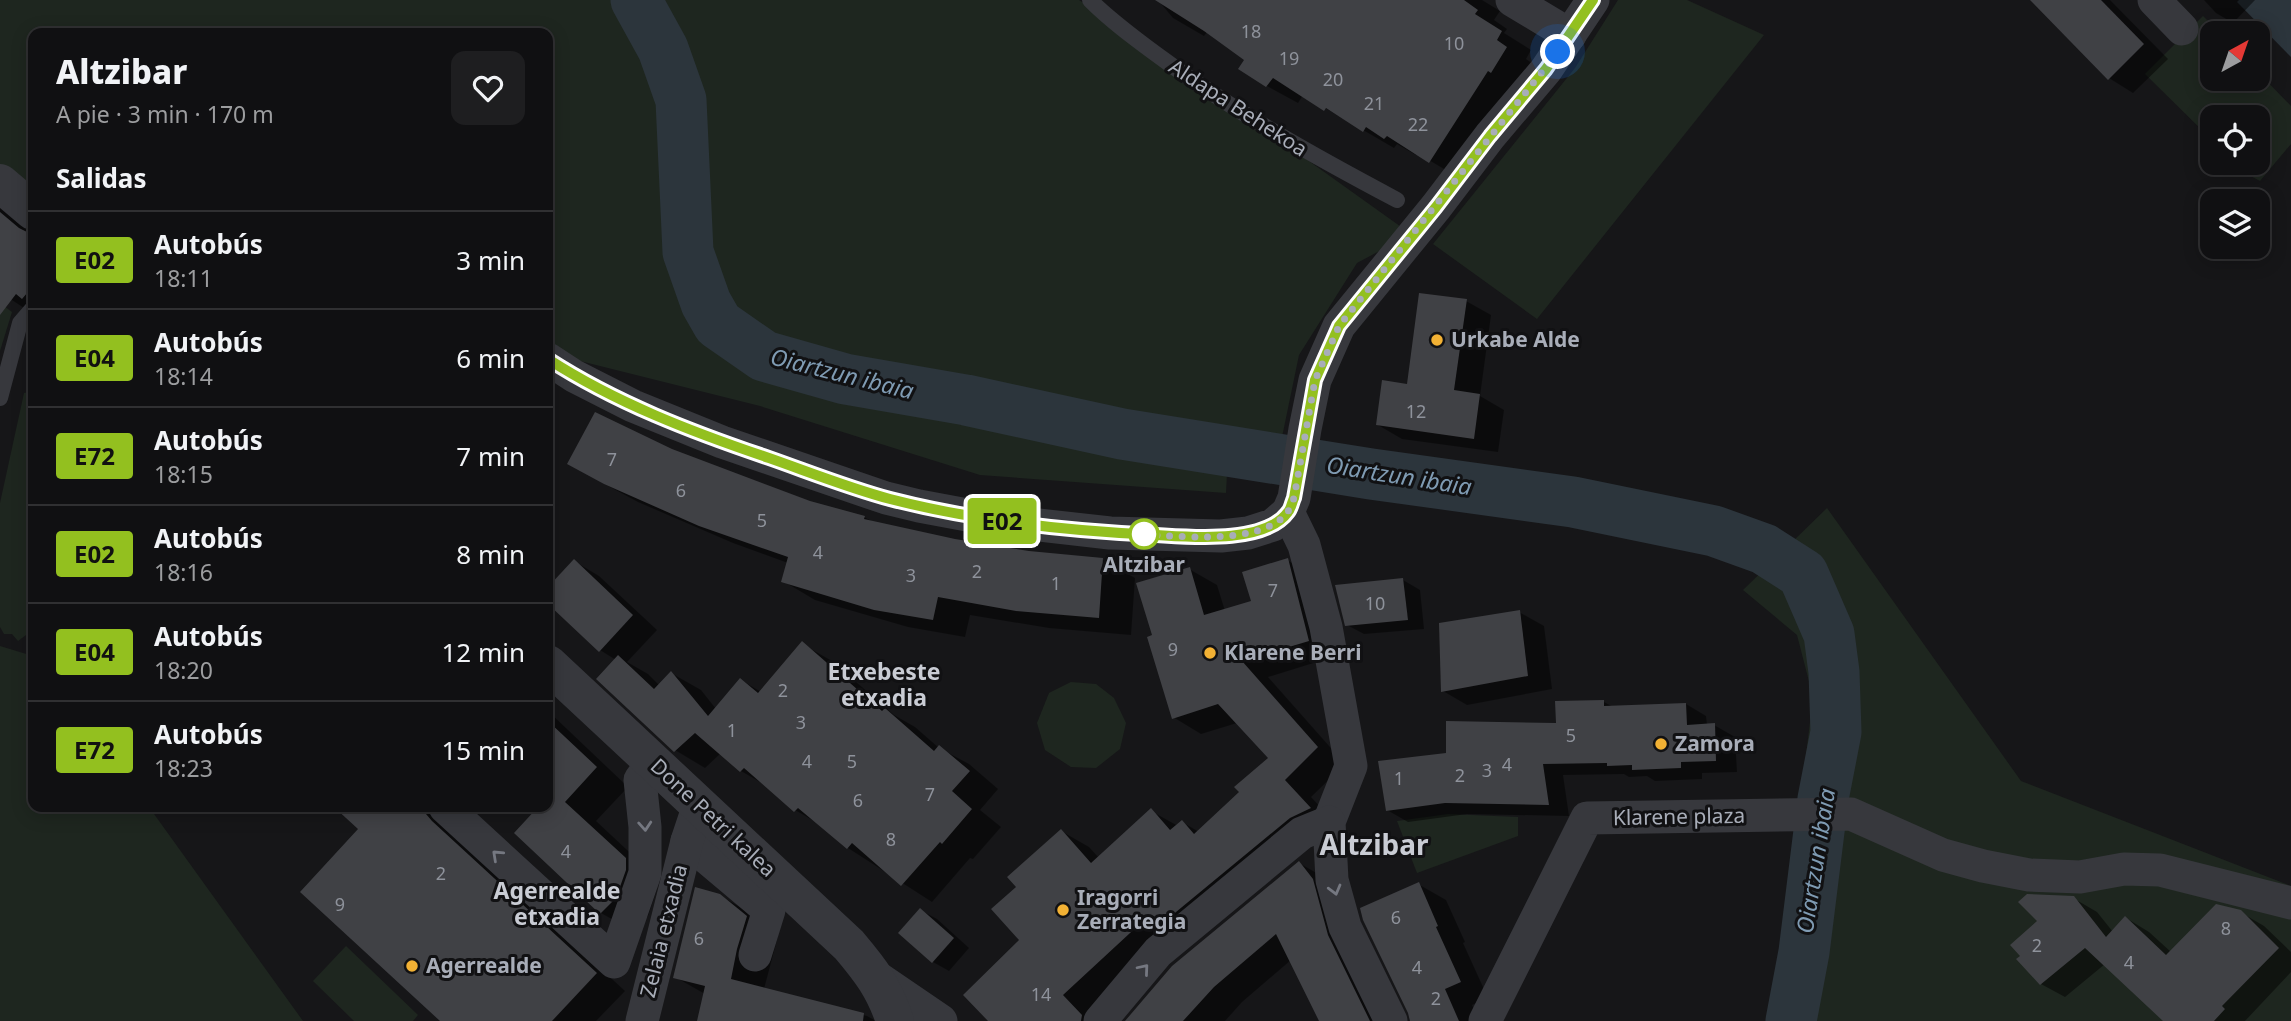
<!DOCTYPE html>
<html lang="es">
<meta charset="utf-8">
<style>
:root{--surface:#101012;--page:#1e1e20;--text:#f1f3f6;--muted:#9c9d9f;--line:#303032}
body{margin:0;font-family:"Noto Sans",sans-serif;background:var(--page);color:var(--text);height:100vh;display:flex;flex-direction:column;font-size:26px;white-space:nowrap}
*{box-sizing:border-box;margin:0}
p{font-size:23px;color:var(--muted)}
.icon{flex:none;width:38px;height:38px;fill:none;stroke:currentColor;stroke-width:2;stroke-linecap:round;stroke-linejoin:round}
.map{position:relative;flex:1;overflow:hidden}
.drawer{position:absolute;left:28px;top:28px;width:525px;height:784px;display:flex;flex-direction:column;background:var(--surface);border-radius:14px;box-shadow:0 4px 18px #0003,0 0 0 2px var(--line)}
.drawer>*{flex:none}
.badge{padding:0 14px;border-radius:5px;font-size:24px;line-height:46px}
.needle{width:46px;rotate:40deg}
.buttons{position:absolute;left:2200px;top:21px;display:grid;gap:14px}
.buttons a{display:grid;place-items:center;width:70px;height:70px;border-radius:14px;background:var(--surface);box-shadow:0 4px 18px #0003,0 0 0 2px var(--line);font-size:35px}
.you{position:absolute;width:35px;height:35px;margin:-18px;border:5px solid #fff;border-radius:50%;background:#1a73e8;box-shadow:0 0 0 10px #1a73e833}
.map>.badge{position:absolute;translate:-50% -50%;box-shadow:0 0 0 4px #fff}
h2{padding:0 28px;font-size:26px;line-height:63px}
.round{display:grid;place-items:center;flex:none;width:74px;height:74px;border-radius:14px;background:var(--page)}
.summary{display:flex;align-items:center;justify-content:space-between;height:119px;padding:0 28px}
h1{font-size:33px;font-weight:800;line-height:52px}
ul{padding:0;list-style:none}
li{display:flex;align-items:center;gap:21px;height:98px;padding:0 28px;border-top:2px solid var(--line)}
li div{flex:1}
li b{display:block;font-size:26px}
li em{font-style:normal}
li .badge{min-width:77px;font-weight:700;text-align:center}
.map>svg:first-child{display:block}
.green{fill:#1e261f}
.water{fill:#2c353c}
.shadow{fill:#0007}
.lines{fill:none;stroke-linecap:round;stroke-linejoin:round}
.river{stroke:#2c353c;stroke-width:51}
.building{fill:#404145}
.service{stroke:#37383d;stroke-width:16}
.minor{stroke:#37383d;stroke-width:33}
.tertiary{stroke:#37383d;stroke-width:38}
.oneway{stroke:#757881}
.line-casing{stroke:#fff;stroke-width:16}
.line{stroke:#93c01f;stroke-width:10}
.walk{stroke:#a8adb8;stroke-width:7;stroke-dasharray:0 12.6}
.poi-dot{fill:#f2b134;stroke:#111113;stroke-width:2.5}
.stop-dot{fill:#fff;stroke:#93c01f;stroke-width:3.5}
.labels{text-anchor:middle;stroke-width:6;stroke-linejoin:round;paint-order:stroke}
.number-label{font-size:18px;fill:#8e929b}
.street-label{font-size:21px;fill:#a8adb8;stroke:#111113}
.poi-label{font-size:21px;font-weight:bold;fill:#a8adb8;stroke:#111113;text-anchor:start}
.stop-label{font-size:21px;font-weight:bold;fill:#a8adb8;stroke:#111113}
.water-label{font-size:23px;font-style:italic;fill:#7f9bb3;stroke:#111113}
.neighbourhood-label{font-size:23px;font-weight:bold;fill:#c9ccd4;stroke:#111113}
.district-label{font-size:28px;font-weight:bold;fill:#c9ccd4;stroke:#111113}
</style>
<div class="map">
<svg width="2291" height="1021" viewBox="0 0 2291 1021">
<rect width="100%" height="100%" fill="#161618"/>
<g class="green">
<polygon points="0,0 1079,0 1114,22 1411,234 1357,263 1299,355 1281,442 1229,434 1226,493 980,475 760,406 572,359 548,345 548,33 33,33 33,228 0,203"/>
<polygon points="1618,0 1687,0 1764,35 1537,319 1433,244 1575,68"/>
<polygon points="2203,16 2220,33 2212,33 2212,79 2258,79 2258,72 2291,106 2291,144 2260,181 2245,173 2235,163 2258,163 2258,117 2212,117 2212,140 2145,74"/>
<polygon points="0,303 12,312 0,351"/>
<polygon points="33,391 33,512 30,536 33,560 33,613 26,635 18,641 12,634 4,634 0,627 0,503 24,393"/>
<polygon points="1827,508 2021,781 2291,886 2291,1021 1774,1021 1813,697 1797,635 1743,590"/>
<polygon points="0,646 33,656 33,807 149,807 303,1021 0,1021"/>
<polygon points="1071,682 1096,684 1114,698 1126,723 1120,749 1096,768 1071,767 1045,750 1037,723 1049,693"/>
<polygon points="1448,814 1518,817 1518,836 1417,873 1397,821"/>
<polygon points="346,946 418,1015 413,1021 354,1021 313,981"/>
</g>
<polygon class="water" points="2239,0 2291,0 2291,57 2237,2"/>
<g class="shadow">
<polygon points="1158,0 1482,0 1500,11 1494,20 1507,29 1504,33 1531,50 1526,59 1536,66 1461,179 1417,153 1416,155 1397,144 1394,148 1303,95 1298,103 1267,86 1240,69 1246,60 1207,32 1204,36 1173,18"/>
<polygon points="2032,0 2110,0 2168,59 2133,93 2109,78"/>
<polygon points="2204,0 2255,0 2233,23 2216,13"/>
<polygon points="0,201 33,233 33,314 0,292"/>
<polygon points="1466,301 1491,315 1480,396 1504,410 1498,452 1402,439 1378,425 1408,386"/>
<polygon points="671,450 810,503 864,517 873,522 954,541 1029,553 1103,560 1135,578 1131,635 1049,628 970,615 965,637 908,627 815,600 783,581 788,563 733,543 638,502 601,482"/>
<polygon points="1287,560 1315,576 1336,656 1268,677 1345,764 1311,797 1337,825 1098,1021 991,1021 1022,940 1019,887 1061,831 1089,847 1099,858 1151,811 1178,826 1182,822 1199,832 1242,792 1271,759 1237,723 1201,734 1173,717 1154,636 1189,569 1217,585 1225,611 1253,602"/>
<polygon points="574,561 599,576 657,630 627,662 648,674 659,685 671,673 701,690 716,709 741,680 761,692 802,644 832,661 894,715 915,727 939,748 969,764 998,789 980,810 1001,827 973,859 970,858 932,902 848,848 821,825 795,810 767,786 741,771 721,753 705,768 675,750 616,660 600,650 548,601 548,589"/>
<polygon points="1403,580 1420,590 1424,629 1364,634 1347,625"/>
<polygon points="1519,612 1544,626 1552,689 1467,705 1443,691"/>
<polygon points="1604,702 1613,707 1686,704 1706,716 1707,725 1714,725 1735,737 1737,772 1702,773 1702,779 1655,781 1647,776 1629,777 1624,774 1563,775 1569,816 1467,814 1408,822 1387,810 1448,755 1557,725"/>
<polygon points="548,711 628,787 596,821 657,878 657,889 648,916 633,931 601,913 516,833 540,807 548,807"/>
<polygon points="337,807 429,807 461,840 625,991 596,1021 442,1021 360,829"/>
<polygon points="1299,863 1327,879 1389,1021 1322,1021 1291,960 1242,1002 1225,1021 1127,1021"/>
<polygon points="1418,884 1446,900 1465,942 1463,943 1488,998 1472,1005 1479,1021 1412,1021"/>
<polygon points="719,895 752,914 778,936 764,989 867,1016 876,1021 698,1021 705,994 675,977"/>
<polygon points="2073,898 2097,912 2113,932 2126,918 2149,932 2171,952 2240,912 2264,926 2291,952 2291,972 2245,1021 2166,1021 2105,964 2065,997 2041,984"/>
<polygon points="920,910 937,919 969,948 949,971 933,962"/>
</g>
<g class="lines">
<polyline class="river" points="636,0 663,49 681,100 688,252 706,303 718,324 764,356 845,379 966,400 1122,434 1371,474 1573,502 1714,531 1764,549 1803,574 1829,634 1834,672 1836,732 1823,799 1804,952 1791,1021"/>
</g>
<g class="building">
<polygon points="1155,0 1464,0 1478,10 1475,14 1502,31 1497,40 1507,47 1491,73 1488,71 1429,163 1387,136 1384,139 1366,127 1363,132 1326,108 1324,111 1273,78 1266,87 1238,69 1244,60 1204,31"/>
<polygon points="2030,0 2101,0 2144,44 2108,80"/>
<polygon points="0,212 19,228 33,235 33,286 22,299 16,294 0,315"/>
<polygon points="1419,293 1467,299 1454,390 1480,394 1474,439 1376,425 1382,380 1407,384"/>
<polygon points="595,412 672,449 810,501 865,516 864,519 955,539 1029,551 1103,558 1099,618 1016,611 938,597 933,620 874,610 781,582 788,557 699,526 604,484 567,464"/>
<polygon points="1288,558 1309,641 1242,661 1318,747 1285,780 1311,808 1290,818 1153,931 1143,921 1063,995 1082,1015 1081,1021 988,1021 963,995 1019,940 991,909 1016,887 1007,877 1061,829 1091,863 1151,808 1170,830 1182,820 1194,834 1239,792 1234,787 1268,758 1218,704 1172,719 1147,637 1152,635 1136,583 1190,567 1204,615 1251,601 1242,572"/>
<polygon points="574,559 633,615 599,652 548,604 548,587"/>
<polygon points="1403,578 1408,620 1345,626 1335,585"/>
<polygon points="1520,610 1528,676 1441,692 1439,623"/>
<polygon points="802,641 882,711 885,708 934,751 939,745 970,771 952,791 972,809 942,844 940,842 901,886 852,843 847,849 798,808 794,812 744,768 740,772 695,733 674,752 596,679 618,655 654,689 671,671 708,716 740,678 758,693"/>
<polygon points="1604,700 1604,706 1686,703 1687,725 1715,723 1716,761 1681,762 1681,768 1632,770 1632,765 1607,766 1607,763 1543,764 1549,805 1445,803 1386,811 1378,761 1446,753 1446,721 1556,723 1555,701"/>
<polygon points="548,721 597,767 565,802 626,858 626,870 616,898 600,914 514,833 538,807 548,807"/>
<polygon points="334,807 420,807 432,821 597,973 552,1021 440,1021 300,892 358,829"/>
<polygon points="1299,861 1313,879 1328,935 1370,1021 1319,1021 1276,934 1214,987 1183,1021 1125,1021 1172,966"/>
<polygon points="1419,882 1438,926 1436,927 1461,982 1445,989 1459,1021 1410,1021 1408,1013 1363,920 1360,908"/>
<polygon points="695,887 720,894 747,916 737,949 731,979 864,1013 863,1021 697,1021 705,986 673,978"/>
<polygon points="2027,894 2074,896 2106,937 2125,916 2166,955 2216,904 2241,910 2279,948 2222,1006 2225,1009 2214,1021 2163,1021 2085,948 2040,985 2016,959 2020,956 2010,945 2037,921 2018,902"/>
<polygon points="920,908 954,938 932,963 898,933"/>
</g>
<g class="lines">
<g class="service">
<path d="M1090 0C1110 20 1133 37 1156 54 1231 110 1314 156 1397 200"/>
<polyline points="0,398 20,323 33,308"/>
</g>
<g class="minor">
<polyline points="1512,0 1570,35"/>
<polyline points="2154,0 2182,29"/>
<polyline points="548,359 574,376 633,406 722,442 886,498 919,506 994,520 1110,533 1221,536 1248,533 1273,525 1288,512 1294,498 1305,429 1315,380 1339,326 1436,207 1490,136 1546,70 1593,0"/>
<polyline points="1288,512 1304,545 1326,627 1351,766 1329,822 1332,880 1345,927 1391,1021"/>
<polyline points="445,807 614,962 645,873 645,827 640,780 653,762"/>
<polyline points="687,841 769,910 755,955"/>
<polyline points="875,976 941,1021"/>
<polyline points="642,1021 687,841 699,805"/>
<polyline points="1100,1021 1158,952 1302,833 1329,822"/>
<polyline points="1485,1021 1587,818 1851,814 1943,855 1983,866 2029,875 2080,877 2124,869 2160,870 2291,903"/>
</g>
<g class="tertiary">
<polyline points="0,183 33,211"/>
<path d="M548 664 849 945C871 971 884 988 895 1021"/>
</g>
</g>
<defs><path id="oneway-chevron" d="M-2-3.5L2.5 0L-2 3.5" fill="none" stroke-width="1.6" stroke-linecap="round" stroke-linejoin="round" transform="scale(1.75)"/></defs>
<g class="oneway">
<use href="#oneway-chevron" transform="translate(645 826) rotate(86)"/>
<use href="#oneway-chevron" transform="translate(497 855) rotate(-137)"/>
<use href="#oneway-chevron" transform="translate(1335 890) rotate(75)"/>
<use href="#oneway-chevron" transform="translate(1144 969) rotate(-50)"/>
</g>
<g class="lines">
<defs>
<path id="line" d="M548 359C616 403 692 432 769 458 809 472 849 488 890 499 976 521 1067 531 1157 535 1191 537 1265 544 1288 512 1291 509 1292 502 1294 498L1315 380 1339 326 1436 207 1490 136 1546 69 1593 0"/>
</defs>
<use href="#line" class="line-casing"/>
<use href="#line" class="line"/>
<path class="walk" d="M1144 534H1138C1176 536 1261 546 1287 513 1290 509 1292 502 1294 498L1315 380 1339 326 1558 52"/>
</g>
<g class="poi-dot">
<circle cx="1437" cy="340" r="7"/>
<circle cx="1210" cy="653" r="7"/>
<circle cx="1661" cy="744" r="7"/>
<circle cx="1063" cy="910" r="7"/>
<circle cx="412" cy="966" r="7"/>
</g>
<circle class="stop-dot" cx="1144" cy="534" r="14"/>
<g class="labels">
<g class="number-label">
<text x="1251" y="38">18</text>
<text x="1454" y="50">10</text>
<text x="1289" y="65">19</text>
<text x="1333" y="86">20</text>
<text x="1374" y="110">21</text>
<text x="1418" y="131">22</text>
<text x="1416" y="418">12</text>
<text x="612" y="466">7</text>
<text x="681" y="497">6</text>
<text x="762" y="527">5</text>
<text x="818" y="559">4</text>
<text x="977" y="578">2</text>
<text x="911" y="582">3</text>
<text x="1056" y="590">1</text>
<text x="1273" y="597">7</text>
<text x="1375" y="610">10</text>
<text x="1173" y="656">9</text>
<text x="783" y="697">2</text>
<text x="801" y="729">3</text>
<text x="732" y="737">1</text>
<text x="1571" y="742">5</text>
<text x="807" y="768">4</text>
<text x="852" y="768">5</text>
<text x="1507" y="771">4</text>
<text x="1487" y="777">3</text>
<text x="1460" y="782">2</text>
<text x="1399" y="785">1</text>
<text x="930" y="801">7</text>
<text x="858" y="807">6</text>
<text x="891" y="846">8</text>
<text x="566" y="858">4</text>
<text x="441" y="880">2</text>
<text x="340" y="911">9</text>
<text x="1396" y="924">6</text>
<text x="2226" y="935">8</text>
<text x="699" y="945">6</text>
<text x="2037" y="952">2</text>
<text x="2129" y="969">4</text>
<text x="1417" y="974">4</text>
<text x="1041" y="1001">14</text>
<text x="1436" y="1005">2</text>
</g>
<g class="street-label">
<text transform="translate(1238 108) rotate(33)" y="7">Aldapa Behekoa</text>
<text transform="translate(1679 817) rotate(-1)" y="7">Klarene plaza</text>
<text transform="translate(713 818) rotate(43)" y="7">Done Petri kalea</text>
<text transform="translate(664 931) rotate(-76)" y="7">Zelaia etxadia</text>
</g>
<g class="poi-label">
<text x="1451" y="347">Urkabe Alde</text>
<text x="1224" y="660">Klarene Berri</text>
<text x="1675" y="751">Zamora</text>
<text x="1077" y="905">Iragorri<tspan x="1077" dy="24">Zerrategia</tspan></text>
<text x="426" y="973">Agerrealde</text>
</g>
<g class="stop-label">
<text x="1144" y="572">Altzibar</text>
</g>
<g class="water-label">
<text transform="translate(842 374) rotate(14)" y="8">Oiartzun ibaia</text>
<text transform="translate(1399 476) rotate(9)" y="8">Oiartzun ibaia</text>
<text transform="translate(1816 861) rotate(-81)" y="8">Oiartzun ibaia</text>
</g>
<g class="neighbourhood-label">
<text x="884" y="680">Etxebeste<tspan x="884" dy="26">etxadia</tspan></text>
<text x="557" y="899">Agerrealde<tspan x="557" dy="26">etxadia</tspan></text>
</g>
<g class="district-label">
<text x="1374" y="855">Altzibar</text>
</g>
</g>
</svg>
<div class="buttons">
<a><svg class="needle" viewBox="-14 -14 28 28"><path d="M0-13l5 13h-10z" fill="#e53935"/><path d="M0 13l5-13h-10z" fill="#9c9d9f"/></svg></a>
<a><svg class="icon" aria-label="locate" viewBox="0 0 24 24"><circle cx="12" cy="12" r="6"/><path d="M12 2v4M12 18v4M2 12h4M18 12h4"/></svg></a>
<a><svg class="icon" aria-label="layers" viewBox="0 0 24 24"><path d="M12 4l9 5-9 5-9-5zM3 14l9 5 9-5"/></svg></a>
</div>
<div class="you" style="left:1558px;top:52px"></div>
<b class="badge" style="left:1002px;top:521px;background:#93c01f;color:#111">E02</b>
<section class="drawer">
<div class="summary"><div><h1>Altzibar</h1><p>A pie · 3 min · 170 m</p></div><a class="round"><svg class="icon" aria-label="heart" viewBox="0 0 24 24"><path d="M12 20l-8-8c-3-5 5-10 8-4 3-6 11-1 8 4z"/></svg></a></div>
<h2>Salidas</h2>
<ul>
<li><span class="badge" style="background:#93c01f;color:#111">E02</span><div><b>Autobús</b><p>18:11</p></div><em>3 min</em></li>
<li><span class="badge" style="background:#93c01f;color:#111">E04</span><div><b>Autobús</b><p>18:14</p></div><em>6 min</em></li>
<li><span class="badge" style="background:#93c01f;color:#111">E72</span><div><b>Autobús</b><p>18:15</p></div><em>7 min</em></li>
<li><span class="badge" style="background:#93c01f;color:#111">E02</span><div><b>Autobús</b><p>18:16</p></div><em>8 min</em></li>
<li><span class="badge" style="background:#93c01f;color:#111">E04</span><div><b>Autobús</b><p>18:20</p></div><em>12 min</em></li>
<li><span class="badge" style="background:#93c01f;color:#111">E72</span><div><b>Autobús</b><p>18:23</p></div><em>15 min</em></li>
</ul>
</section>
</div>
